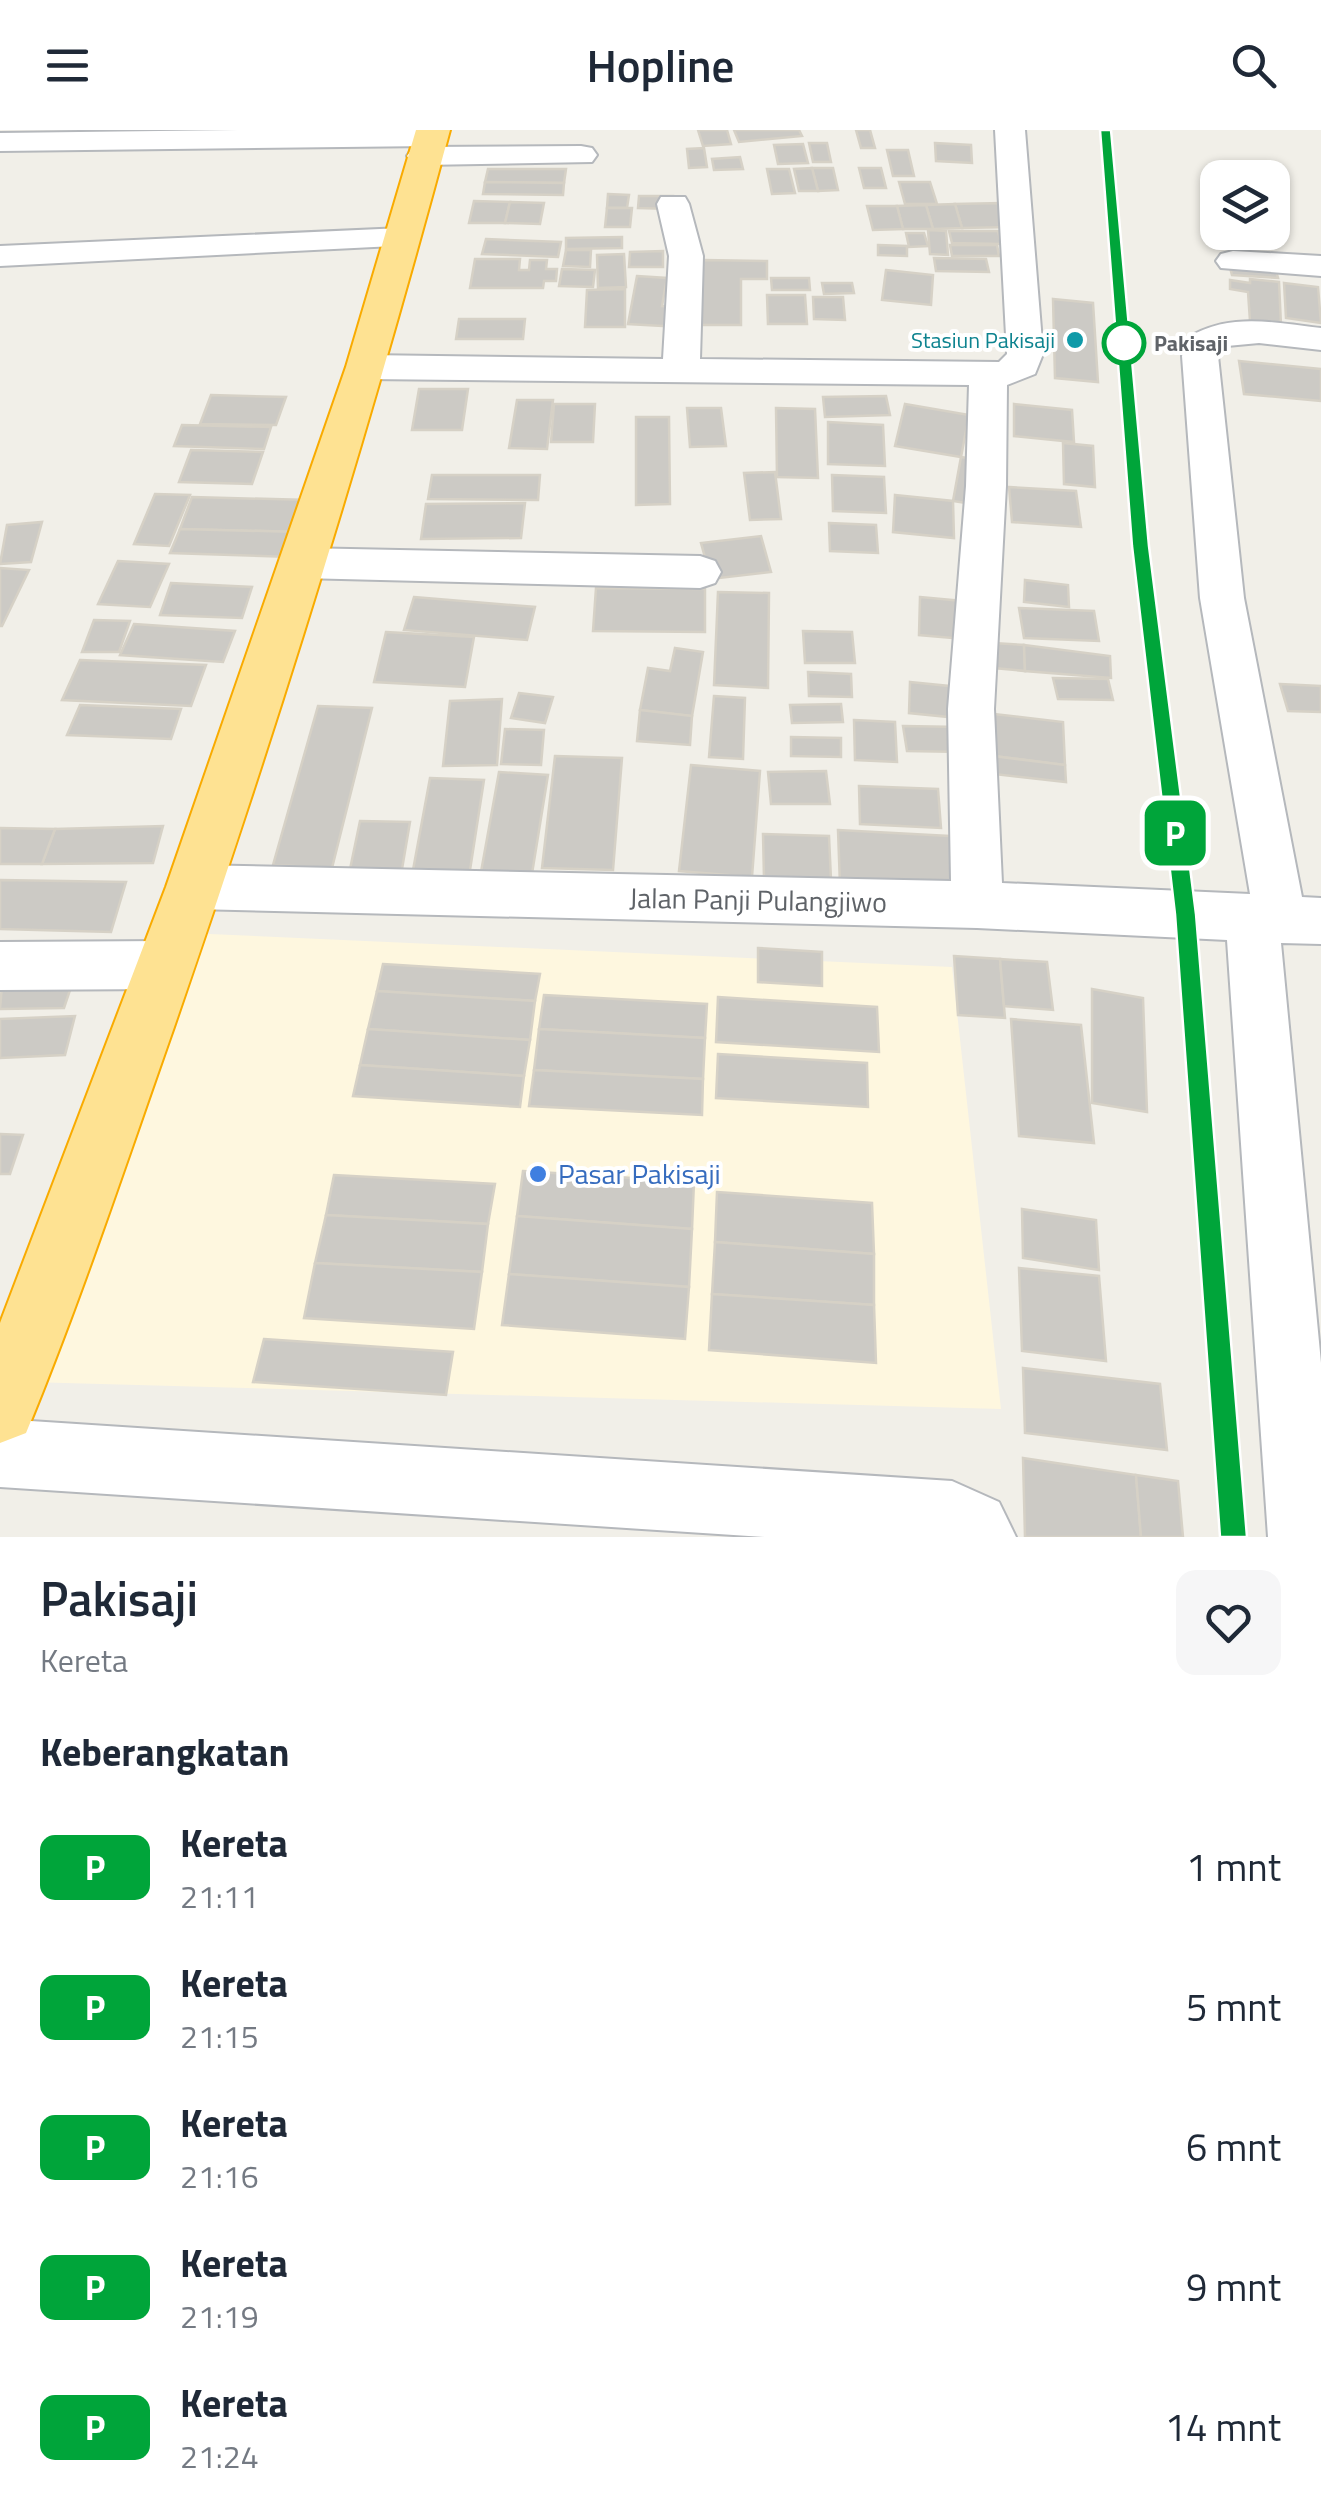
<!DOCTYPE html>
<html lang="id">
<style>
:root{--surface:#fff;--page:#f6f6f7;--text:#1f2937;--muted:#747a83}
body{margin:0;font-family:"Titillium Web",sans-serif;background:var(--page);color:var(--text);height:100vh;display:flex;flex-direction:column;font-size:38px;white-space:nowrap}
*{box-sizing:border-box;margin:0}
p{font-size:32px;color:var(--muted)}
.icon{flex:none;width:55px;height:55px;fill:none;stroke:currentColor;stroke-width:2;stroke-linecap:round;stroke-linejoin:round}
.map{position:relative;height:1407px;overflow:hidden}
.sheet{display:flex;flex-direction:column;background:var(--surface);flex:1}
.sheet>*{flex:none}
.badge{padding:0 20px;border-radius:15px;font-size:35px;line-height:65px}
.tools{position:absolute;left:1200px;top:30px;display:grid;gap:20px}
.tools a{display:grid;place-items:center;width:90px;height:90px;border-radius:20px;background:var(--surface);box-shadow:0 2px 8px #0004;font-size:50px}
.map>.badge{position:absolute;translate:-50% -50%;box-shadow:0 0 0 5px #fff}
h2{padding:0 40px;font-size:38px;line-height:90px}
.round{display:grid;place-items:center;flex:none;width:105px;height:105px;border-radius:20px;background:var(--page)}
.summary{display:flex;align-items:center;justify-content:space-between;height:170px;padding:0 40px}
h1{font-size:48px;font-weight:600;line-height:75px}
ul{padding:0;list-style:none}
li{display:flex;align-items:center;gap:30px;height:140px;padding:0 40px}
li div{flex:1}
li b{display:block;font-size:38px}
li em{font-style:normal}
li .badge{min-width:110px;font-weight:700;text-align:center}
header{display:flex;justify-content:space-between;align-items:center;height:130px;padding:0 40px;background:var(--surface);font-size:45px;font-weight:600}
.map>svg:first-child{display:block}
.commercial{fill:#fef7df}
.building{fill:#cccac5;stroke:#d6d1c6;stroke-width:2.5}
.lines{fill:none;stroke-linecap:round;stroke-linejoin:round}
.minor-casing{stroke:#b5b8bc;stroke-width:4}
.highway-casing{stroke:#f9ab00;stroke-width:4}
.minor{fill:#fff;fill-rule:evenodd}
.highway{fill:#fee292;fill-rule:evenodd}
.rail-far2-casing{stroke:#b6b7b8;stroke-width:8}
.rail-far1-casing{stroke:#b6b7b8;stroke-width:11}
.rail-casing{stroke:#b6b7b8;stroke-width:12}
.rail-far2{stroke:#fff;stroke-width:5;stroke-dasharray:16;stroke-linecap:butt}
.rail-far1{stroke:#fff;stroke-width:8;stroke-dasharray:21;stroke-linecap:butt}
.rail{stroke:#fff;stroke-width:9;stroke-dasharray:28;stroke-linecap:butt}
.line{fill:#00a53a;stroke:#fff;stroke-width:2.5}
.culture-dot{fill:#0f9aa8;stroke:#fff;stroke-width:4}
.stop-dot{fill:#fff;stroke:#00a53a;stroke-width:5}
.shop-dot{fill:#3f7fe0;stroke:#fff;stroke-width:4}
.labels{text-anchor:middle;stroke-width:8;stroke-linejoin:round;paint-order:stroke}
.far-culture-label{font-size:22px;fill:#0d838f;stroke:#fff;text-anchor:end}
.far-stop-label{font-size:22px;font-weight:bold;fill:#5f6368;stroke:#fff;text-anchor:start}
.street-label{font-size:28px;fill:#5f6368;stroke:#fff}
.shop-label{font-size:28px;fill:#366cbe;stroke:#fff;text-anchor:start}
</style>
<header><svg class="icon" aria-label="menu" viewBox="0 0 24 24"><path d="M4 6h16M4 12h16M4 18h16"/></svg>Hopline<svg class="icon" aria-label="search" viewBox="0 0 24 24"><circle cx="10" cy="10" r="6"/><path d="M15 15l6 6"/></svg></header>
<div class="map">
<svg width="1321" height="1407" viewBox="0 0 1321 1407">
<rect width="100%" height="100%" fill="#f1efe8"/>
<polygon class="commercial" points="186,803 952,837 1001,1279 28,1252"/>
<g class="building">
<polygon points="698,0 727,0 731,14 703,16"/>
<polygon points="734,0 799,0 802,6 739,12"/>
<polygon points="856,0 870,0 875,18 861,18"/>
<polygon points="809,13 827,13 831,32 813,32"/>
<polygon points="935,13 971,15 972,33 936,31"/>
<polygon points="803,14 808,33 778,34 774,15"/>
<polygon points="704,18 707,37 689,38 687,19"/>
<polygon points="887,20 908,20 914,46 893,46"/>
<polygon points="740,27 743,39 714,40 712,29"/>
<polygon points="812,38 833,38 838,60 818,61"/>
<polygon points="812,38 818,61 799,61 794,39"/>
<polygon points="859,38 881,38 886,58 864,58"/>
<polygon points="488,39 566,39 564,53 485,52"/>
<polygon points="767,39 789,39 795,63 772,64"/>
<polygon points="485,52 564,53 563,65 483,64"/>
<polygon points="899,52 930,52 937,74 905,74"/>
<polygon points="608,64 629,65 627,78 607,78"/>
<polygon points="639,66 673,66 672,79 638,78"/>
<polygon points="474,71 510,72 505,93 469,93"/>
<polygon points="510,72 544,73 540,94 505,93"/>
<polygon points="1002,73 1011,97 962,98 955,74"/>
<polygon points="955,74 962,98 933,99 926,75"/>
<polygon points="926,75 933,99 903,99 897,76"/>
<polygon points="867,76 897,76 903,99 873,100"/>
<polygon points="607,78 632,78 630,97 605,97"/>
<polygon points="928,100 946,101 948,125 930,124"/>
<polygon points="949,101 998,101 1001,114 952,113"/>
<polygon points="906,103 924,103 928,116 909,117"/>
<polygon points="622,107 622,118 566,119 566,108"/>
<polygon points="486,109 561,112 558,127 482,124"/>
<polygon points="878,115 907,116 907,126 878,125"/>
<polygon points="950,115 997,115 999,126 952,126"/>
<polygon points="566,120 591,120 590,137 563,136"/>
<polygon points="663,121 663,137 629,137 630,122"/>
<polygon points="624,124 626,157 598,158 597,125"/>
<polygon points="934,128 986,129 989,142 936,141"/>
<polygon points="475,129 520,129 519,140 529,140 530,130 547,130 546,139 557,139 556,151 544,151 543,158 470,158"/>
<polygon points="703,130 767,131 767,149 741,149 741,195 701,195"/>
<polygon points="1229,134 1275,137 1278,148 1232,145"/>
<polygon points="562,139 595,140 593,157 559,156"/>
<polygon points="886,140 933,145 931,175 882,170"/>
<polygon points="637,146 667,148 662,176 683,177 680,197 628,194"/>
<polygon points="771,148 809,148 810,160 772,160"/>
<polygon points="1250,149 1279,152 1281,195 1250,191 1248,162 1230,159 1230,150 1250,153"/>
<polygon points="822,153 852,153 854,163 824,164"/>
<polygon points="1284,153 1318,157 1321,193 1286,188"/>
<polygon points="625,159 625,197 585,197 587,160"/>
<polygon points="767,165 805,165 807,194 768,194"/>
<polygon points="813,167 843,167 845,190 814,189"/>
<polygon points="1053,169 1093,173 1098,252 1055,248"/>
<polygon points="459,189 525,189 523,209 456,209"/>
<polygon points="1239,231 1321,239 1321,271 1244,264"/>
<polygon points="419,259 468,259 462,300 412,300"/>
<polygon points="211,265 286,267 276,295 200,294"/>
<polygon points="886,266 890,285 825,287 823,267"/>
<polygon points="517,270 553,270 547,319 509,318"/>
<polygon points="554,274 595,274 593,312 551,312"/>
<polygon points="905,274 969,285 961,327 895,316"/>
<polygon points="1014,274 1072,280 1074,312 1014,306"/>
<polygon points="687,278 721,278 726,316 690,317"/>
<polygon points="776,278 815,279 818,348 777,347"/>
<polygon points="636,287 669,287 670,374 636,375"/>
<polygon points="828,292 883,295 885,336 828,334"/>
<polygon points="182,295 271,297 264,319 174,316"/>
<polygon points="1063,313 1093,316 1095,357 1064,354"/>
<polygon points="191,320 263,322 252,354 179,352"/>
<polygon points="961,327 986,331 979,375 953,371"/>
<polygon points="775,342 781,389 750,390 744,343"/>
<polygon points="432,345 540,345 538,370 428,369"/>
<polygon points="832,345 884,347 886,383 833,381"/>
<polygon points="1009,357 1076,361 1081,397 1012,392"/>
<polygon points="155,364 190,365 169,416 134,414"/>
<polygon points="895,365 953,371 954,408 893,402"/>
<polygon points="192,367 309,370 299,402 180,399"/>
<polygon points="525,373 521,408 421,409 426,374"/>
<polygon points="42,392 31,432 0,434 7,395"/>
<polygon points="829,393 876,395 878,423 830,421"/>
<polygon points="180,399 299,402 291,427 170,423"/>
<polygon points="761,406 771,442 711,449 701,413"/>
<polygon points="118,431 169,434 150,477 98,474"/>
<polygon points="0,438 29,440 2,496 0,496"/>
<polygon points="1025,450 1068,455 1069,477 1024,472"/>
<polygon points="171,453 252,457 242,488 160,485"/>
<polygon points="596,458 705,459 705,502 593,501"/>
<polygon points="718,462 769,463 768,558 714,555"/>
<polygon points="414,467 535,477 527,510 404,500"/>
<polygon points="920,467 962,471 963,509 919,505"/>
<polygon points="1019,478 1094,481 1099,511 1024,508"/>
<polygon points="94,490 130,491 119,522 82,522"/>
<polygon points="134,494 235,501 223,532 120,525"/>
<polygon points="803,501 852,502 855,533 805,533"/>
<polygon points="386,502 474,507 465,557 374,552"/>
<polygon points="993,513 1024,515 1025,541 994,538"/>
<polygon points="1024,515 1110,526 1111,548 1025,541"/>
<polygon points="675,518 703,522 692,586 640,580 648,538 670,541"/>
<polygon points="80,530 206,535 191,576 62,570"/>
<polygon points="808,542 851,544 852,567 809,566"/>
<polygon points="1053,548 1108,549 1113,570 1058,569"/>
<polygon points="910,552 959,557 959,588 909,583"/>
<polygon points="1280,554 1321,556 1321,582 1288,581"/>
<polygon points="519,563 553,567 545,593 511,588"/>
<polygon points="714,566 745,568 743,629 709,627"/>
<polygon points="502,569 497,635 443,636 450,571"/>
<polygon points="841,574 843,592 792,593 790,575"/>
<polygon points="80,575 181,579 171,609 67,605"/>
<polygon points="318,576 372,578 332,738 273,735"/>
<polygon points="640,580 692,586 690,615 637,611"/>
<polygon points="985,583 1063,592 1065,635 985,625"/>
<polygon points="854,590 895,592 897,632 855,630"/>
<polygon points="903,596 960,597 963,622 907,621"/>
<polygon points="505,599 544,600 541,635 501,634"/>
<polygon points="791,607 841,608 841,627 791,626"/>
<polygon points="985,625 1065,635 1066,652 985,643"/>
<polygon points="555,626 622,628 613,740 542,738"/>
<polygon points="691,635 760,641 752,747 679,741"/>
<polygon points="826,641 830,674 771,674 768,642"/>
<polygon points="499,642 548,645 530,756 479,753"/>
<polygon points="430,648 484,650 468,753 411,751"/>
<polygon points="859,656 938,659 941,698 860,694"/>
<polygon points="360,691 410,692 401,745 349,744"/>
<polygon points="163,696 153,733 42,734 55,699"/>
<polygon points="0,698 55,699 42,734 0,734"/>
<polygon points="838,700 968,707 972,762 840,755"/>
<polygon points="763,704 829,706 831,750 764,748"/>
<polygon points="0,750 126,752 111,802 0,799"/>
<polygon points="758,818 822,822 822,856 758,852"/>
<polygon points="954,826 1000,829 1005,888 958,885"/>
<polygon points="1000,829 1047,832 1053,880 1004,876"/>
<polygon points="383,834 540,844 535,871 377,861"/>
<polygon points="72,854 64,878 0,879 2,855"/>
<polygon points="1092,859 1143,868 1147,982 1092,973"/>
<polygon points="377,861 535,871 530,910 368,899"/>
<polygon points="544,865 707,874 705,908 539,899"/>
<polygon points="718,867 877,877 879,922 716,912"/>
<polygon points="75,886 65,925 0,928 0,889"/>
<polygon points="1011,889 1081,895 1094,1013 1019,1006"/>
<polygon points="368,899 530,910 524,946 360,935"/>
<polygon points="539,899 705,908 703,949 534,940"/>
<polygon points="718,924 867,933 868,977 716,968"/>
<polygon points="360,935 524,946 520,977 353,966"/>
<polygon points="534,940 703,949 702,985 529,976"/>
<polygon points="0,1004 23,1005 10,1044 0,1044"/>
<polygon points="523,1041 694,1052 692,1099 517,1086"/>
<polygon points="334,1045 495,1054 488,1094 326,1085"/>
<polygon points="717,1062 872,1073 874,1124 715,1112"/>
<polygon points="1022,1079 1096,1090 1099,1140 1023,1128"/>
<polygon points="326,1085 488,1094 482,1142 315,1133"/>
<polygon points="517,1086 692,1099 689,1157 509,1144"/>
<polygon points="715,1112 874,1124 874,1175 712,1164"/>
<polygon points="315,1133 482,1142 474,1199 304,1188"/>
<polygon points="1019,1138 1099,1146 1106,1231 1022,1221"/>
<polygon points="509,1144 689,1157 685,1209 502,1195"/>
<polygon points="712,1164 874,1175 876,1233 709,1220"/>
<polygon points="264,1209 453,1222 446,1265 253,1252"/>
<polygon points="1023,1238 1160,1254 1167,1320 1025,1303"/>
<polygon points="1023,1328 1136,1345 1141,1407 1025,1407"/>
<polygon points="1136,1345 1178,1351 1183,1407 1141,1407"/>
</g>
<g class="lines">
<defs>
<g id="minor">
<polygon points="238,0 440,0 446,7 442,14 431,16 0,21 0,3"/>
<path d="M995 0H1025L1043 224 1035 244 1007 255 1006 356 994 579 1002 753 1250 764 1200 468 1182 226 1189 207C1230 182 1276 193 1321 198V220L1259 213 1227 216 1218 226 1244 468 1302 767 1321 768V814L1281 813 1321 1233V1407H1268L1227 810 977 798 194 779 176 773 168 757 176 741 194 735 951 751 948 579 966 356 969 255 366 249 353 245 347 237 353 229 366 225 663 229 669 126 657 74 661 67H685L689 74 703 126 700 229 999 232 1007 224Z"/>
<polygon points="581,16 592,18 597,25 592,32 423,35 412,33 407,26 412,19 423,17"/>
<polygon points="402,98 414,101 419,108 414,115 0,136 0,116"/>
<polygon points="1233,121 1321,126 1321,146 1221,138 1216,131 1221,124"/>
<polygon points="301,418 700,426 715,431 721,442 715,453 700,458 301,448 286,444 280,433 286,422"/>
<polygon points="165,811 184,818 192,835 184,852 165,859 0,860 0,812"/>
<polygon points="0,1289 952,1351 999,1372 1016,1407 764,1407 0,1357"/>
</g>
<path id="highway" d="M416 0H450C369 302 276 602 174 897 126 1033 81 1170 26 1303L0 1313V1193L166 757 346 237Z"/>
</defs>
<use href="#minor" class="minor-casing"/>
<use href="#highway" class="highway-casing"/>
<use href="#minor" class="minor"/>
<use href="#highway" class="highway"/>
<defs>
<polyline id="rail-far2" points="1106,0 1135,349"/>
<polyline id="rail-far1" points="1135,347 1188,807"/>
<polyline id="rail" points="1187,804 1234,1407"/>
</defs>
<use href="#rail-far2" class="rail-far2-casing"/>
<use href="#rail-far1" class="rail-far1-casing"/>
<use href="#rail" class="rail-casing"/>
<use href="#rail-far2" class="rail-far2"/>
<use href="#rail-far1" class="rail-far1"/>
<use href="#rail" class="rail"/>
</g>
<polygon class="line" points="1100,0 1111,0 1149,416 1196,784 1247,1407 1220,1407 1175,784 1132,416"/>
<circle class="culture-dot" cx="1075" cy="210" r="10"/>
<circle class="stop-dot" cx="1124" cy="213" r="20"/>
<circle class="shop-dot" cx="538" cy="1044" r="10"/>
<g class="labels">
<g class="far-culture-label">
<text x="1055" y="218">Stasiun Pakisaji</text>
</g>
<g class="far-stop-label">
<text x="1154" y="221">Pakisaji</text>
</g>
<g class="street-label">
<text transform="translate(758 770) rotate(1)" y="10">Jalan Panji Pulangjiwo</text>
</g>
<g class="shop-label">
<text x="558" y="1054">Pasar Pakisaji</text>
</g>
</g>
</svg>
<div class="tools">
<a><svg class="icon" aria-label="layers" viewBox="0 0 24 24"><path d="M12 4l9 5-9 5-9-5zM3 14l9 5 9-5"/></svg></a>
</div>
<b class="badge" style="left:1175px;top:703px;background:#00a53a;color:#fff">P</b>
</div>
<section class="sheet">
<div class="summary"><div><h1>Pakisaji</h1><p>Kereta</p></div><a class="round"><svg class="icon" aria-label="heart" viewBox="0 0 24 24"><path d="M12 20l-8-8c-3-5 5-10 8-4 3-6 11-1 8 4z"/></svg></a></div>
<h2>Keberangkatan</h2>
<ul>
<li><span class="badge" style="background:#00a53a;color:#fff">P</span><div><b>Kereta</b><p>21:11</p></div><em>1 mnt</em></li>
<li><span class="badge" style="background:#00a53a;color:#fff">P</span><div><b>Kereta</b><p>21:15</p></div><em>5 mnt</em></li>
<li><span class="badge" style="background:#00a53a;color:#fff">P</span><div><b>Kereta</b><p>21:16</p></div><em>6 mnt</em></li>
<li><span class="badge" style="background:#00a53a;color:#fff">P</span><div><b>Kereta</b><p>21:19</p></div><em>9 mnt</em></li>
<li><span class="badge" style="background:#00a53a;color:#fff">P</span><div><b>Kereta</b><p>21:24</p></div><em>14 mnt</em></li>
</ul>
</section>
